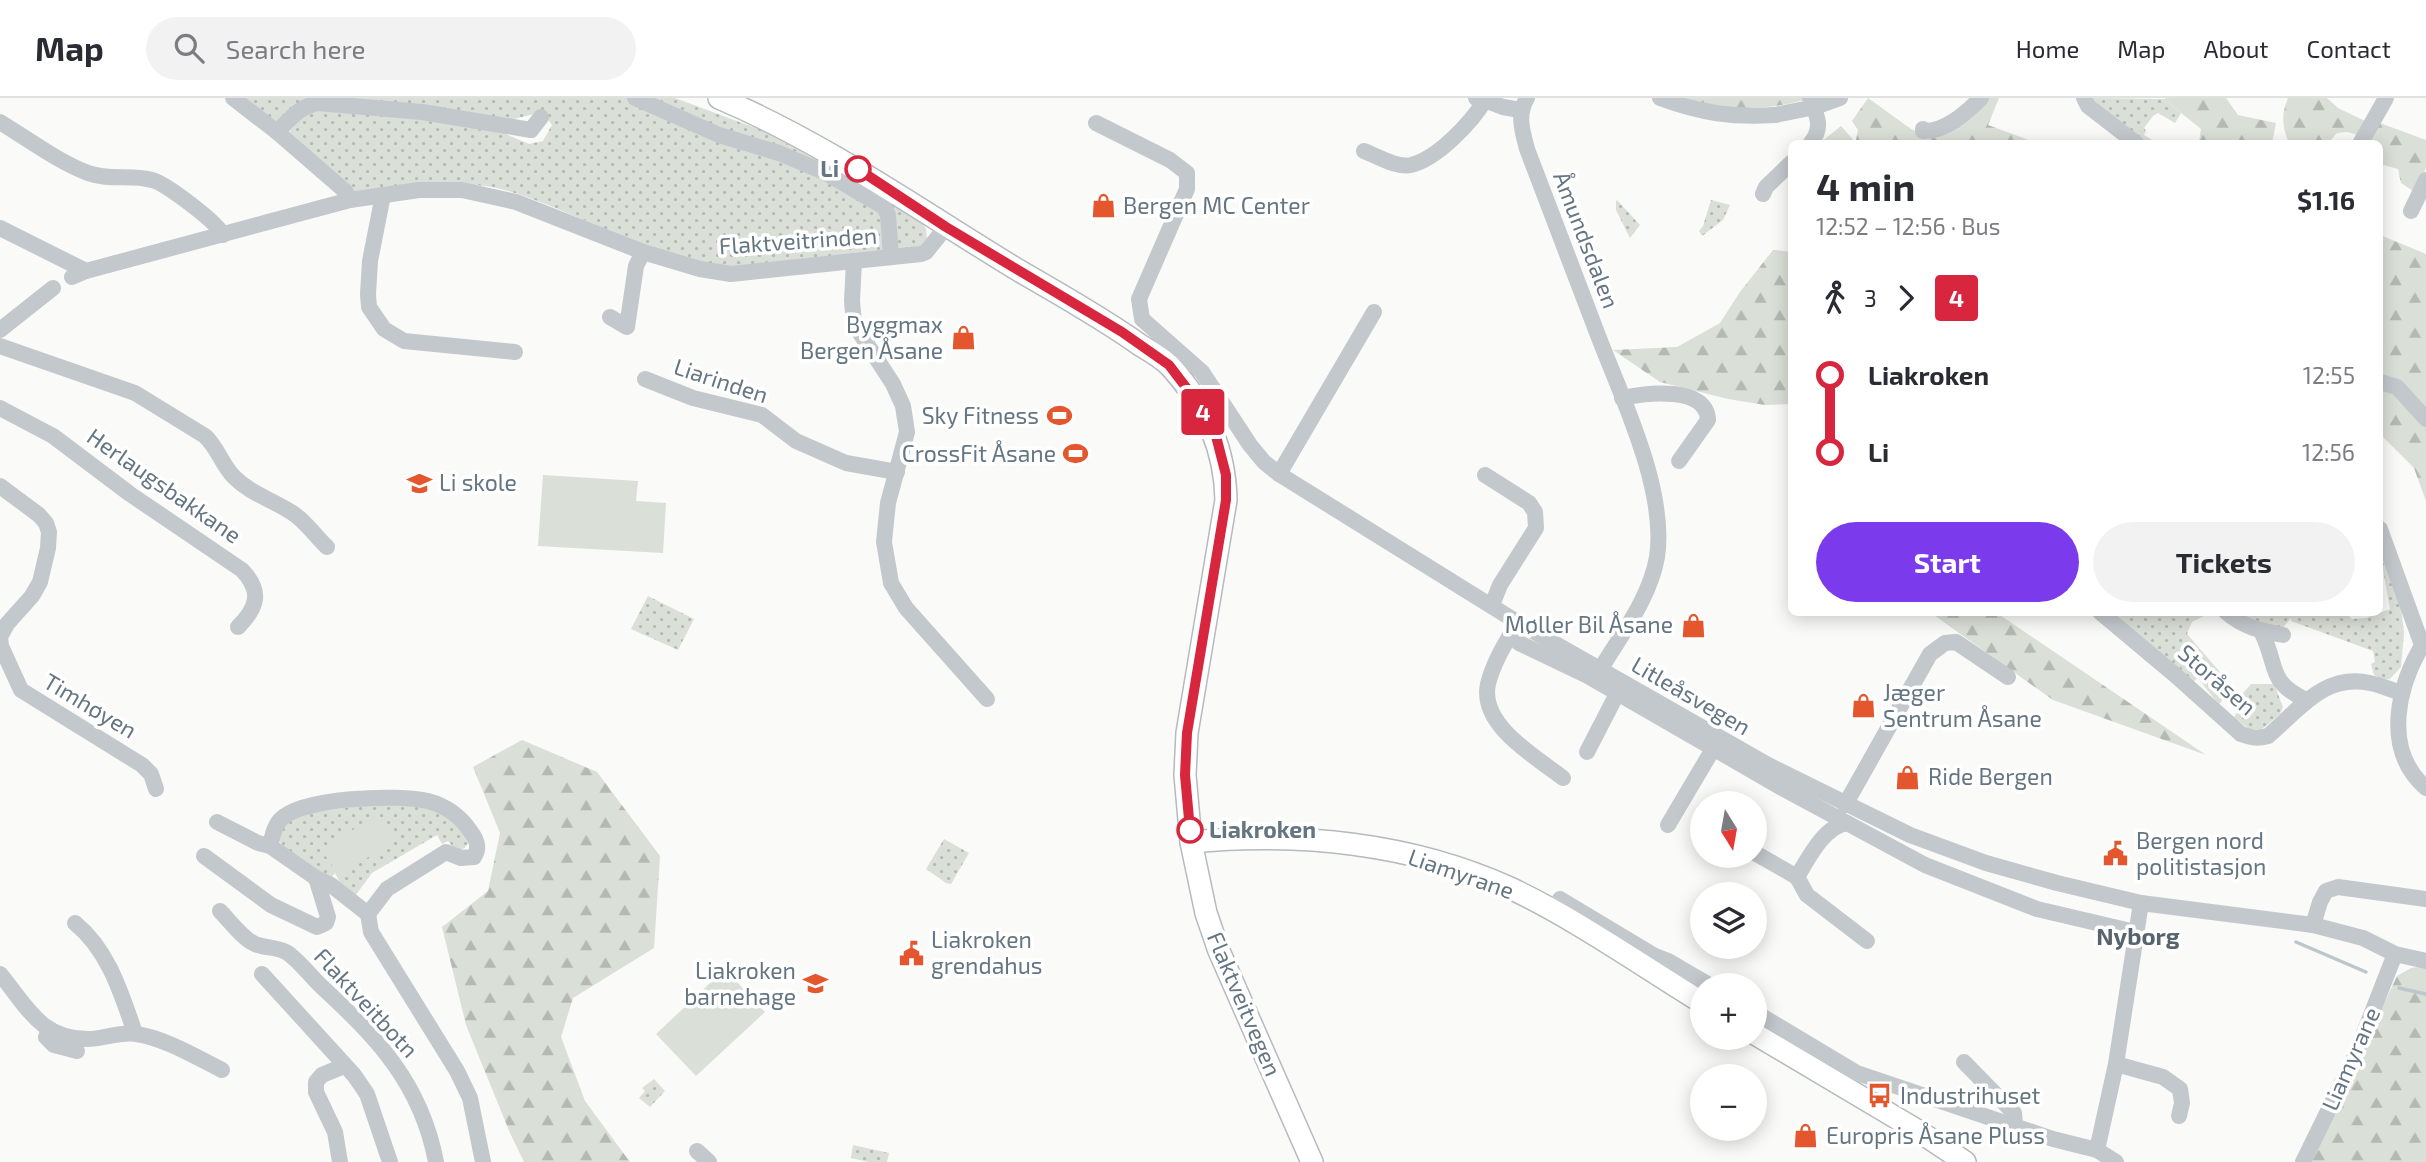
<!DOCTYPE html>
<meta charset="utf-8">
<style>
:root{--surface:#fff;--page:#f2f2f3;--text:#2b2b33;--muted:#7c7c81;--line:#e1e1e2;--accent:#7c3aed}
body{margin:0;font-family:"Exo 2",sans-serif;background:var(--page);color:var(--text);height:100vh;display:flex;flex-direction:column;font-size:26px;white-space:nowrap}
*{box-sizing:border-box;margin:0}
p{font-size:23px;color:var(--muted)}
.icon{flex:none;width:38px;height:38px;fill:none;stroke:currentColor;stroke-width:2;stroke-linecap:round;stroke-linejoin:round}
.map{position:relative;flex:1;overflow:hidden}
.side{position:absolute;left:1788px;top:42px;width:595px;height:476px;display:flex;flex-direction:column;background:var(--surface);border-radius:10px;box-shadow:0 4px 18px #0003}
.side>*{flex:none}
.badge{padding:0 14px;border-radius:5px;font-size:24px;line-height:46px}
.needle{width:46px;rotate:169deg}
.buttons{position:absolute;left:1690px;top:693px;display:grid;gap:14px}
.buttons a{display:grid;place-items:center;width:77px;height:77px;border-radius:50%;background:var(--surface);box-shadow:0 4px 18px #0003;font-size:35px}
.map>.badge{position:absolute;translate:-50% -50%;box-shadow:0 0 0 4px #fff}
.legs{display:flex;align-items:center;gap:10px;height:77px;padding:0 28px;font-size:23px}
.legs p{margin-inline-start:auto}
.overview{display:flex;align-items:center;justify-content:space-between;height:119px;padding:0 28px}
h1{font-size:38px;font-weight:700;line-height:52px}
.button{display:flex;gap:14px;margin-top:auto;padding:14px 28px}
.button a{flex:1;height:80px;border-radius:42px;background:var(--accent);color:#fff;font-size:28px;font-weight:700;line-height:80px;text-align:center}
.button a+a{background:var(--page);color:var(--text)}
ul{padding:0 28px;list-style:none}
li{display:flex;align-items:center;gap:24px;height:77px;font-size:26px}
li i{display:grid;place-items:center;width:10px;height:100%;margin:0 9px;background:currentColor}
li i::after{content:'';width:18px;height:18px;margin:-9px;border:5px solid;border-radius:50%;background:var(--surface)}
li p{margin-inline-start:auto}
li:first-child i{background:linear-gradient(#0000 50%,currentColor 0)}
li:last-child i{background:linear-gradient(currentColor 50%,#0000 0)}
header{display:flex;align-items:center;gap:42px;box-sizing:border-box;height:98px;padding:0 35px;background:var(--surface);border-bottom:2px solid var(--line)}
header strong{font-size:33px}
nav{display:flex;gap:38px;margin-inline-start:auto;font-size:24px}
.search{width:490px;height:63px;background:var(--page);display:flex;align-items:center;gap:18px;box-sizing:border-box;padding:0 24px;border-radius:38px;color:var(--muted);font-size:26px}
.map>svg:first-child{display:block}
.green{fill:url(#green-dots)}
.forest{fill:url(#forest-firs)}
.pitch{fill:#dadfd7}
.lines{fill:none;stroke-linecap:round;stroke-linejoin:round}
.stream{stroke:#bbc7cb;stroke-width:3.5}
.major-casing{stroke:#b5babe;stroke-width:24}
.minor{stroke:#c3c8cc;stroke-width:16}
.major{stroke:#fff;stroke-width:21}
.minor-bridge{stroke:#c3c8cc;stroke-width:16}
.line-1-casing{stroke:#fff;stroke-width:16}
.line-1{stroke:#d7263d;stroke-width:10}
.stop-1-dot{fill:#fff;stroke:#d7263d;stroke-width:3.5}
.labels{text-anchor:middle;stroke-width:7;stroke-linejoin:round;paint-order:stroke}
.stop-label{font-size:23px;font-weight:bold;fill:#657683;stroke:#fff;text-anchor:end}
.poi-label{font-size:23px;fill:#657683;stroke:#fff;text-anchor:start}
.street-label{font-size:23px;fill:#657683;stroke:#fff}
.neighbourhood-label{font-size:24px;font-weight:bold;fill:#57646e;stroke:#fff}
</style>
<header>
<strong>Map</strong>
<div class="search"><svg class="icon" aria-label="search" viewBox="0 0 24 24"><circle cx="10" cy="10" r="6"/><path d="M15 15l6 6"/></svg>Search here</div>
<nav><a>Home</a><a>Map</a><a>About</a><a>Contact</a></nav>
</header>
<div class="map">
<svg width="2426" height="1064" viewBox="0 0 2426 1064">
<defs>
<pattern id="green-dots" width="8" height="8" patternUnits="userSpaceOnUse" patternTransform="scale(1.75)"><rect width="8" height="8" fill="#dadfd7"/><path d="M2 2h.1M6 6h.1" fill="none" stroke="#b4b9b4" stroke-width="1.8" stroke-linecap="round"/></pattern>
<pattern id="forest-firs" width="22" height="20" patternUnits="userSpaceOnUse" patternTransform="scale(1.75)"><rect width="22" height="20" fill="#dadfd7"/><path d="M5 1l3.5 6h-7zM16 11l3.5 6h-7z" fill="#b4b9b4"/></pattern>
</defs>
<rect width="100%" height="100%" fill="#fafaf8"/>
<g class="green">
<polygon points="242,0 320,0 276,24"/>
<path d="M320 0H675L761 32 873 92 921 123 926 131 927 141 918 153 734 169C661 165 579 114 508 93 462 79 402 91 355 94L289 37 293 22 312 9 486 28 529 46 543 43 552 27 542 14 502 24Z"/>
<polygon points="2094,0 2164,1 2181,15 2175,25 2158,15 2153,18 2144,30 2146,33 2144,37 2154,43 2152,45 2143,45 2090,2"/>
<polygon points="1617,102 1640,127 1630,140 1616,112 1616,103"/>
<polygon points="1711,102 1730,107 1723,122 1702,138 1699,133 1703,128"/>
<polygon points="2380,456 2401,509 2404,535 2401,569 2390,581 2383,582 2374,577 2371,566 2375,564 2373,553 2291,523 2291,520 2281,532 2254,523 2237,515 2346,515 2352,521 2366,520 2390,511"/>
<polygon points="648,498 694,521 678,552 631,531"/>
<polygon points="2111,515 2210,515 2192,524 2187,536 2232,588 2219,607 2198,580 2190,586"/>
<polygon points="2251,586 2274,586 2283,609 2280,616 2261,632 2249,631 2234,619 2240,610 2239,600"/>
<path d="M386 704 442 712 470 742C465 750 464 753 455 751L448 743 442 746 437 737 372 775 355 798 340 785 335 775 332 779 326 780 285 751 279 743 284 724 302 716Z"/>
<polygon points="944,741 969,755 951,786 946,785 926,771"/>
<polygon points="654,981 665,993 650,1009 639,1000 645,993 642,990"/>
<polygon points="853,1047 889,1055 887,1064 869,1064 851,1060"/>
</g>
<g class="forest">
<path d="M1685 0H1803L1804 2C1763 13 1726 13 1685 0Z"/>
<polygon points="1868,0 1911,31 1928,39 1984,0 1999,0 1988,27 2037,45 1860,45 1856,42 1858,32 1852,23"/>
<polygon points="2166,0 2226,0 2238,17 2276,25 2272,45 2202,45 2199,44 2201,31 2164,1"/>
<path d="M2288 0H2327L2338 10 2365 23 2358 37 2347 34 2337 35 2328 45H2289C2282 28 2281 17 2288 0Z"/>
<polygon points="2380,25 2426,42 2426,69 2416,95 2401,85 2398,71 2380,66 2380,46 2364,46"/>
<polygon points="2380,137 2426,156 2426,403 2414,370 2380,336"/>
<polygon points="1773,152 1792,154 1792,306 1765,307 1728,301 1660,284 1613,252 1677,249 1720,225 1740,194"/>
<polygon points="1931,515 1997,515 2206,657 2053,602"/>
<polygon points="522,642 597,674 660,758 654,850 573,900 561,939 585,1003 630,1064 524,1064 510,1035 466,927 442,829 488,793 500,735 473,669"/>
<polygon points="2426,869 2426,1064 2310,1064 2397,878 2411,870"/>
</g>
<g class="pitch">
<polygon points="1841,28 1856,45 1820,45"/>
<polygon points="543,377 638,383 636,403 666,405 663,455 538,448"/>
<polygon points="376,716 394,741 340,779 322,753"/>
<polygon points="725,871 765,914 696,978 656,936"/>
</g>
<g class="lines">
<g class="stream">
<polyline points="2296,844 2366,874"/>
<polyline points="2399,890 2426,896"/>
</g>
<defs>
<g id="major">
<path d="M719 0C825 45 919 112 1018 172 1059 196 1101 219 1140 247 1150 253 1162 260 1170 268 1205 306 1225 351 1226 402L1187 635 1185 677 1191 744 1206 815 1219 853 1312 1064"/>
<path d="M1191 744C1299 734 1411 745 1510 790 1574 820 1641 867 1703 905"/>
<polyline points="1755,936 1920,1034 1965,1064"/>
</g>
</defs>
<use href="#major" class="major-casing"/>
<g class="minor">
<polyline points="233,0 277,34 345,93 350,102"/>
<polyline points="635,0 719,37 779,55 826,75 884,109 888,117 891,158"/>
<polyline points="1486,0 1485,2 1503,9 1520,12"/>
<path d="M1527 0C1517 17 1522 32 1527 51 1551 114 1575 177 1599 240 1623 302 1667 393 1657 459 1650 500 1621 537 1600 572"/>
<path d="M1660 0C1701 15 1733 20 1775 17"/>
<polyline points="2084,0 2088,8 2137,46"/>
<path d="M0 24C28 41 57 63 88 75 109 83 131 76 152 82 165 85 217 124 223 137"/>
<polyline points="1096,25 1170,62 1187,75 1187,91 1139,201 1142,221 1202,274 1250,347 1264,364 1279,376 1517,524 1768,667 1910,737 1986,765 2057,785 2141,805 2313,827 2363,840 2395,856 2426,863"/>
<path d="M1923 31V33C1945 34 1966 15 1981 0"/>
<path d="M277 34C290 21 300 8 318 5L422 14 531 32 541 19"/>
<path d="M1810 46C1824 30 1817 17 1810 0"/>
<polyline points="2360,46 2386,0"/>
<path d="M1364 53C1377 58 1396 70 1411 67 1437 61 1472 24 1485 2L1476 0"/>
<polyline points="1763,96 1766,89 1792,64"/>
<polyline points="383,97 370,163 368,196 369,209 384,231 404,243 515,254"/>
<polyline points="2411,113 2426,82"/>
<polyline points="0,130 86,173"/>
<polyline points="854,163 852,203 854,226 893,286 903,308 907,334 888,405 884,444 891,485 906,510 987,601"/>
<polyline points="72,179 86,173 350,102 419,92 462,92 516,104 643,154 700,171 731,176 921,156 926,154 946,129"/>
<polyline points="610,219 627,229 636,168 643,154"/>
<polyline points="0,232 53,190"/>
<path d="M0 248 135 295 205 338C218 350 222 367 234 379 251 396 271 401 291 414 305 422 315 438 327 449"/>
<polyline points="645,281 693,300 762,317 796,343 846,365 897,374"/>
<polyline points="2380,284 2397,289 2426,321"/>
<path d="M1622 300C1645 295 1707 287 1708 322L1679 363"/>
<path d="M0 310 53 338 130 396 242 472C262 493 258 509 238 529"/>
<polyline points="1279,376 1374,214"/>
<polyline points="1485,377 1529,405 1535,414 1536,430 1500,487 1492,507"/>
<polyline points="0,388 39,417 46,425 49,434 48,450 40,484 32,498 7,526 0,539 1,548 21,592 142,667 151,676 156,691"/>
<polyline points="2380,431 2422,547"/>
<path d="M2100 514 2174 576 2241 636C2252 640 2258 641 2268 638 2299 612 2324 575 2370 585 2381 587 2391 592 2401 595"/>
<path d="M2226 514C2243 529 2261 533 2283 537"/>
<polyline points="1517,524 1515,539 1519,545 1588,578 1782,690 1925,767 2037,811 2135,834"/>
<path d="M1516 527C1505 546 1493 565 1488 586 1479 627 1536 659 1563 680"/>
<path d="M2261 533C2279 568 2266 583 2306 602"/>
<path d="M2426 541C2398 585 2381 651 2426 690"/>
<polyline points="1587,654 1617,596"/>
<polyline points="1845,707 1930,556 1945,545 1956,544 2008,579"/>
<polyline points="217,724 258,745 270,748 316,780 331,787 368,816 371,834 457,973 470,1000 483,1064"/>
<path d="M1847 725C1824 728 1808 761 1797 779L1807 797 1867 843"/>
<polyline points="1668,727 1713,651"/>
<path d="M270 748C272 739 274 729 280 722 301 699 399 696 428 703 447 708 461 719 471 734 477 742 480 750 474 759L461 760 446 754 387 791 368 816"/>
<polyline points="1755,755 1797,779"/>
<polyline points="204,758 271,807 317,829 326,825 328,819 316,780"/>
<polyline points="1560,801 1655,858 1668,863 1709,887"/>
<path d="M220 813C230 823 242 840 255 846 265 850 277 849 286 854 297 860 311 879 321 888 377 940 421 985 436 1064"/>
<path d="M75 825C109 853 121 895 135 935"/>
<polyline points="2313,827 2320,804 2326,793 2338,789 2426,801"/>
<path d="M0 876C27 908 40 941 88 941 103 941 121 933 136 936 162 939 198 960 222 972"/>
<polyline points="262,876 354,977 367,996 390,1064"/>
<polyline points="1755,914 1857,975 2053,1041 2097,1052"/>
<polyline points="49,933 46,939 54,947 77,953"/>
<polyline points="1964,964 2014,1015 2015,1027"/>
<polyline points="2116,966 2163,979 2180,991 2182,1005 2179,1018"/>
<polyline points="697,1053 709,1064"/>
<polyline points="340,1064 335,1034 316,994 316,984 322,977 344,968"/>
<polyline points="2116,1064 2097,1052 2116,966 2141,805"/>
<polyline points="2303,1064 2355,958 2395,856"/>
</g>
<use href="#major" class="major"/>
<polyline class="minor-bridge" points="1775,17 1815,9 1840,0"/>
</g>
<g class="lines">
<defs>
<polyline id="line-1" points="858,71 946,129 1122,234 1169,267 1198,305 1216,338 1226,377 1226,402 1187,635 1185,677 1190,732"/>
</defs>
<use href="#line-1" class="line-1-casing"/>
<use href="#line-1" class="line-1"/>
</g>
<defs>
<symbol id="shop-bare" viewBox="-9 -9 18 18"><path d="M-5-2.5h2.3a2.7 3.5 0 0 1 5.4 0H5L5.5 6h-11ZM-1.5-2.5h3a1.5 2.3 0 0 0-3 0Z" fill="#e4572e" stroke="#fff" stroke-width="2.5" paint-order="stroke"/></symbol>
<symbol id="stadium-bare" viewBox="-9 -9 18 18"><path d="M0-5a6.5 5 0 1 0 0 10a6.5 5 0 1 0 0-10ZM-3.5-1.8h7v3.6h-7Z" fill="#e4572e" stroke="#fff" stroke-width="2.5" paint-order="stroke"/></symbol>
<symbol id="school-bare" viewBox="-9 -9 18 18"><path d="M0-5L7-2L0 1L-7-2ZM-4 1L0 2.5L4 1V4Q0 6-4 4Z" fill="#e4572e" stroke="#fff" stroke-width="2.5" paint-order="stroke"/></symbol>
<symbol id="civic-bare" viewBox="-9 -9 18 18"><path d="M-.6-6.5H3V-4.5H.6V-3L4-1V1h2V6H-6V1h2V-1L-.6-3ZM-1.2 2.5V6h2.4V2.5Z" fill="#e4572e" stroke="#fff" stroke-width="2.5" paint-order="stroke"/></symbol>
<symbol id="bus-bare" viewBox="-9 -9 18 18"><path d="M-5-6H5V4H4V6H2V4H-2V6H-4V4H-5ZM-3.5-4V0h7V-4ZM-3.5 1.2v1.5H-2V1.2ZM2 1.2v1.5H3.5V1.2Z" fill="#e4572e" stroke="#fff" stroke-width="2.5" paint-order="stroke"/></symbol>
</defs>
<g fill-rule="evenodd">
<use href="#shop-bare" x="1086" y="90" width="35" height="35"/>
<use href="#shop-bare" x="946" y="222" width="35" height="35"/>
<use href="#stadium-bare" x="1042" y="300" width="35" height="35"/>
<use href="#stadium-bare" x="1058" y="338" width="35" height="35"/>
<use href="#school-bare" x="402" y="368" width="35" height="35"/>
<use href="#shop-bare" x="1676" y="510" width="35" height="35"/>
<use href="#shop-bare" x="1846" y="590" width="35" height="35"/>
<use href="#shop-bare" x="1890" y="662" width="35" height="35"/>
<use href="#civic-bare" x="2098" y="738" width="35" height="35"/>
<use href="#civic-bare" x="894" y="838" width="35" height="35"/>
<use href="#school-bare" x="798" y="868" width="35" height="35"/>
<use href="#bus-bare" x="1862" y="980" width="35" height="35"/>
<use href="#shop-bare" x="1788" y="1020" width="35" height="35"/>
</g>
<g class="stop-1-dot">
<circle cx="858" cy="71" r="12"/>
<circle cx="1190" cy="732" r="12"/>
</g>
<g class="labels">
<g class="stop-label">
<text x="839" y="79">Li</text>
<text x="1209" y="740" text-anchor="start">Liakroken</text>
</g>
<g class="poi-label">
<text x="1123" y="116">Bergen MC Center</text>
<text x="943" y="235" text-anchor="end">Byggmax<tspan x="943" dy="26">Bergen Åsane</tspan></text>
<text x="1039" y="326" text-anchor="end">Sky Fitness</text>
<text x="1056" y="364" text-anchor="end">CrossFit Åsane</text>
<text x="439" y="393">Li skole</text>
<text x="1673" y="535" text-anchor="end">Møller Bil Åsane</text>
<text x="1883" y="603">Jæger<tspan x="1883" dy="26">Sentrum Åsane</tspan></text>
<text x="1928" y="687">Ride Bergen</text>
<text x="2136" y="751">Bergen nord<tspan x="2136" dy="26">politistasjon</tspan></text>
<text x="931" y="850">Liakroken<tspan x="931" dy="26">grendahus</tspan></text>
<text x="796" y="881" text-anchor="end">Liakroken<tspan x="796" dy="26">barnehage</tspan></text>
<text x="1900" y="1006">Industrihuset</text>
<text x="1826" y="1046">Europris Åsane Pluss</text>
</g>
<g class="street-label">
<text transform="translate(1586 142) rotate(69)" y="8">Åmundsdalen</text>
<text transform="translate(798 143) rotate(-4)" y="8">Flaktveitrinden</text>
<text transform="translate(721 283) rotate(18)" y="8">Liarinden</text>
<text transform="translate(164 388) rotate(35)" y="8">Herlaugsbakkane</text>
<text transform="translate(2217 582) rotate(41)" y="8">Storåsen</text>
<text transform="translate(1691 598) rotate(30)" y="8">Litleåsvegen</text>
<text transform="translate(90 608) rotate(31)" y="8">Timhøyen</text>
<text transform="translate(1461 776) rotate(19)" y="8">Liamyrane</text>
<text transform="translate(366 905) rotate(47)" y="8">Flaktveitbotn</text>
<text transform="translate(1244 906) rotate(67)" y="8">Flaktveitvegen</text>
<text transform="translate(2351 961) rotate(-66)" y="8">Liamyrane</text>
</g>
<g class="neighbourhood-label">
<text x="2138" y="847">Nyborg</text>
</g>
</g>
</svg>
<div class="buttons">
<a><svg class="needle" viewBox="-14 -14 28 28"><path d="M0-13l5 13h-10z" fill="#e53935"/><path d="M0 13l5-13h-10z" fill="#7c7c81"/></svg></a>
<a><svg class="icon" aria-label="layers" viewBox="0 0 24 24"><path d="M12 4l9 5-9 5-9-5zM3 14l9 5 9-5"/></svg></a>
<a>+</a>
<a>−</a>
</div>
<b class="badge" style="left:1203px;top:314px;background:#d7263d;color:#fff">4</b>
<section class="side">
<div class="overview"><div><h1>4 min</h1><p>12:52 – 12:56 · Bus</p></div><b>$1.16</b></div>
<div class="legs"><svg class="icon" aria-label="walk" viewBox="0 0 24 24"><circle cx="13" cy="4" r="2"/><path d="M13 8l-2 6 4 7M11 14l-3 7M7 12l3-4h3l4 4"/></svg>3<svg class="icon" aria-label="forward" viewBox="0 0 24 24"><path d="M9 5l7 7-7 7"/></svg><b class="badge" style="background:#d7263d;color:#fff">4</b></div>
<ul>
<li><i style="color:#d7263d"></i><b>Liakroken</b><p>12:55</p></li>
<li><i style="color:#d7263d"></i><b>Li</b><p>12:56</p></li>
</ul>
<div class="button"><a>Start</a><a>Tickets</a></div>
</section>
</div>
